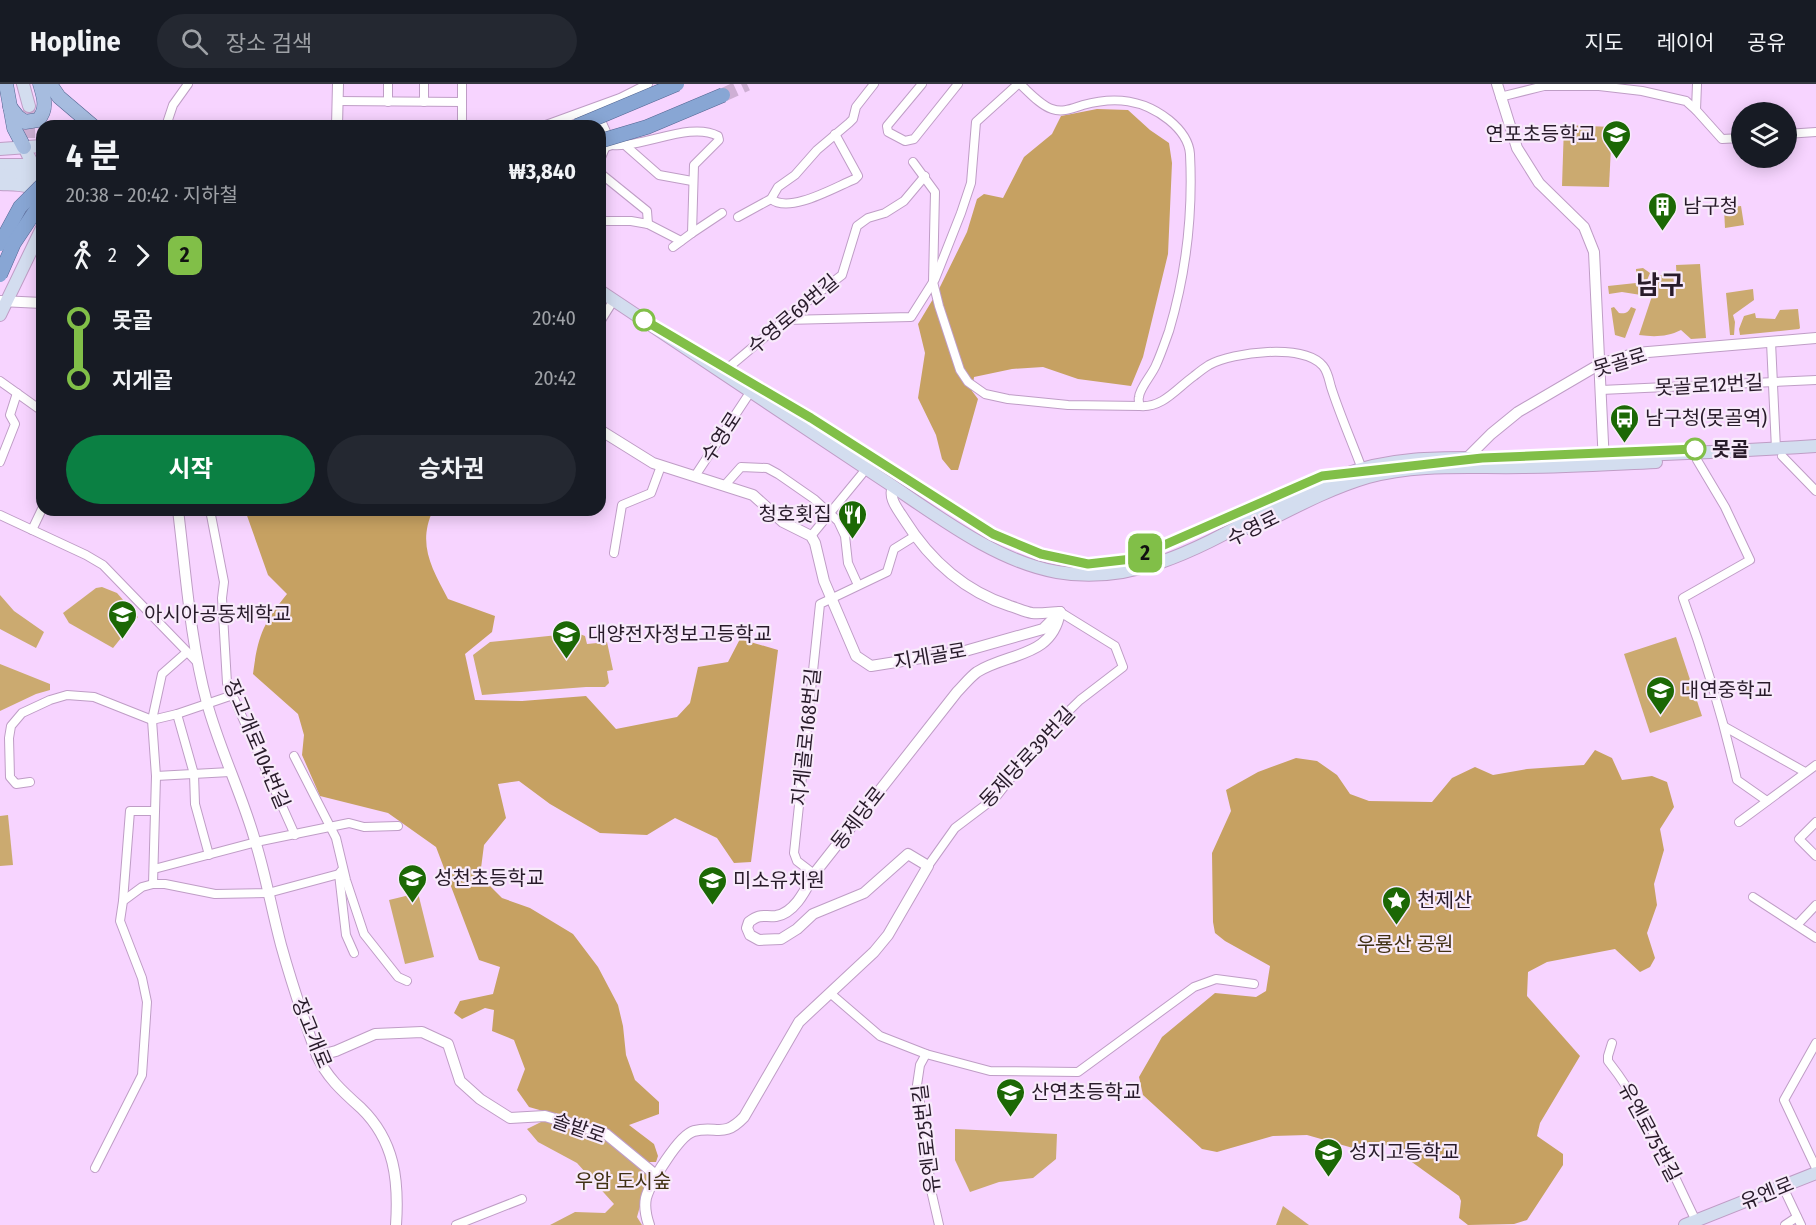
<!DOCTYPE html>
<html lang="ko">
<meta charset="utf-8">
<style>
:root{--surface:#171b24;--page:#242831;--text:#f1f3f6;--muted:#9ea1a6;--line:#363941;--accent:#0b8043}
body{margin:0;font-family:"Fira Sans Condensed","Noto Sans KR",sans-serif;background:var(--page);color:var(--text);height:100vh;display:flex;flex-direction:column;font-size:22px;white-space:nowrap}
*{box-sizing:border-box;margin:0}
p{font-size:20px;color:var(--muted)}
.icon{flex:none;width:33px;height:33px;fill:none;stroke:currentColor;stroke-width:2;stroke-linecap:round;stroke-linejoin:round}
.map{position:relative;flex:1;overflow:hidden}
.drawer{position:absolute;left:36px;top:36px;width:570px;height:396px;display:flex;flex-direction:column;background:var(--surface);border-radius:18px;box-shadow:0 3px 15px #0003}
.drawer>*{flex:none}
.badge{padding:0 12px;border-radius:9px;font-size:21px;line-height:39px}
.buttons{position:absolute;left:1731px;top:18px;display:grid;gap:12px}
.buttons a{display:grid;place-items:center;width:66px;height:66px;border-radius:50%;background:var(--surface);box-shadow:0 3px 15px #0003;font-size:30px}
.map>.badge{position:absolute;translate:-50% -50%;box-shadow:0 0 0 3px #fff}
.legs{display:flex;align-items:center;gap:9px;height:66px;padding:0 30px;font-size:20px}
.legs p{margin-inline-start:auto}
.head{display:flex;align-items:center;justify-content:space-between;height:102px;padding:0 30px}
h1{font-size:33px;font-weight:700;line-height:45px}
.cta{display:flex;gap:12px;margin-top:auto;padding:12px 30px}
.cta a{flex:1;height:69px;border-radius:36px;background:var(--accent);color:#fff;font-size:24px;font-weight:700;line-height:69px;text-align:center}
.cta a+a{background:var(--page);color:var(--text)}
ul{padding:0 30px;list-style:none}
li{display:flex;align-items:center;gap:21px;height:60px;font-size:22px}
li i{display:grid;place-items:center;width:9px;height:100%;margin:0 8px;background:currentColor}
li i::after{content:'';width:15px;height:15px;margin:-8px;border:4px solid;border-radius:50%;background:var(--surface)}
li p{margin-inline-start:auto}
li:first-child i{background:linear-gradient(#0000 50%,currentColor 0)}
li:last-child i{background:linear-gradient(currentColor 50%,#0000 0)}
header{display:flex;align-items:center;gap:36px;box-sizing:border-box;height:84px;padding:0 30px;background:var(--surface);border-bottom:2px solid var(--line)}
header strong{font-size:28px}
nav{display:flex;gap:33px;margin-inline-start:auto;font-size:21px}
.search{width:420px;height:54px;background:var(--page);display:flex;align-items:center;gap:15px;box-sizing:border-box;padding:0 21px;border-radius:33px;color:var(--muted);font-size:22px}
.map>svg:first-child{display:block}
.green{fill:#cbaa70}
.forest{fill:#c6a162}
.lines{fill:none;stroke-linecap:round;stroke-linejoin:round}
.secondary-tunnel{stroke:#ceafd4;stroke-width:12;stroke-dasharray:12 6;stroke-linecap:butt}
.trunk-tunnel{stroke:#ceafd4;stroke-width:14;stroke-dasharray:14 7;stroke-linecap:butt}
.minor-casing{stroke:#bf9dc6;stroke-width:10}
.tertiary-casing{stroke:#bf9dc6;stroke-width:12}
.secondary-casing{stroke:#bf9dc6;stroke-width:14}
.primary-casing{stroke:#546692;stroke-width:15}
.minor{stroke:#fff;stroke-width:8}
.tertiary{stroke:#fff;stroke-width:10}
.secondary{stroke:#d3ddef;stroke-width:12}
.primary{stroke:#a6bcdf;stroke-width:14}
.trunk-bridge-casing{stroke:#546692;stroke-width:15;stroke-linecap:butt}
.trunk-bridge{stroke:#88a6d4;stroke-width:14}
.line-1-casing{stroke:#fff;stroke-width:14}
.line-1{stroke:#81bf48;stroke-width:9}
.stop-1-dot{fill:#fff;stroke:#81bf48;stroke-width:3}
.labels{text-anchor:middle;stroke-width:4.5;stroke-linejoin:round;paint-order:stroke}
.poi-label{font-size:20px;fill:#281b2a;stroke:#f8eafb;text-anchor:start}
.street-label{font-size:20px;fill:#281b2a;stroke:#f8eafb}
.stop-label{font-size:20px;font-weight:bold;fill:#281b2a;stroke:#f8eafb;text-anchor:start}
.park-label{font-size:20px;fill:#413114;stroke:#f8eafb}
.district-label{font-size:26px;font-weight:bold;fill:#281b2a;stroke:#f8eafb}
</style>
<header>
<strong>Hopline</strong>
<div class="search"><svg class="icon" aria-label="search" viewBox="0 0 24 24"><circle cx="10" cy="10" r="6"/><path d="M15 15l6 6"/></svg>장소 검색</div>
<nav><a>지도</a><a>레이어</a><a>공유</a></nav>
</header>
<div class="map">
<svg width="1816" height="1141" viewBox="0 0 1816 1141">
<rect width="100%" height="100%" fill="#f7d4ff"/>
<g class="green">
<polygon points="1564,41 1612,43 1609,103 1562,102"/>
<polygon points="1741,122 1744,141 1725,144 1724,124"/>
<path d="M1700 180 1706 254 1691 255 1681 246C1667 253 1654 253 1639 251L1659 191H1673L1674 199H1677L1676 181Z"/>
<polygon points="1643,184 1650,189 1641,211 1622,208 1609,210 1608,202 1636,199 1636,185"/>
<polygon points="1753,205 1754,216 1733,231 1735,238 1734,251 1730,251 1726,209"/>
<path d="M1614 223 1619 229C1625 230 1628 229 1631 223L1636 225 1625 254 1615 251 1611 224Z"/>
<polygon points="1798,225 1800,244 1799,245 1740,251 1739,245 1744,232 1755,229 1756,234 1775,235 1780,226"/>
<polygon points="102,503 117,509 138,533 113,564 69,539 63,529 96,504"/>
<polygon points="0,511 14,527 44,548 36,564 0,545"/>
<polygon points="577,549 585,552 587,560 607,558 613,586 607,587 609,599 605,603 586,603 482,611 473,571 490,558"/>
<polygon points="1676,553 1702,632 1650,649 1624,570"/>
<polygon points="0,580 50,600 50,606 36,610 0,627"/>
<polygon points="8,731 13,781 0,782 0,732"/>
<polygon points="418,809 434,873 405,880 389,816"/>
<polygon points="545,1036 605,1055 649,1090 637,1133 642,1141 550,1141 575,1128 605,1129 614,1120 577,1079 538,1058 527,1045"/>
<polygon points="955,1045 1057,1050 1056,1075 1033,1094 999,1098 970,1108 955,1076"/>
<polygon points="1283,1122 1309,1141 1276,1141"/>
</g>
<g class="forest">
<polygon points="1097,25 1128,26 1150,46 1169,59 1172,79 1168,170 1143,273 1131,302 1078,295 1043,283 1012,285 974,293 972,307 978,315 958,386 951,386 942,375 936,351 918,314 925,269 918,240 939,205 967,148 977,115 984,110 1003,114 1024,73 1052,50 1061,32"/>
<path d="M245 426H433C417 461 432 484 448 515L495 532 492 548 465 570 475 616 522 617 586 612 616 645 677 633 690 619 698 583 728 578 740 555 778 566 751 778 734 779 717 754 675 734 647 751 600 749 550 720 519 697 498 700 506 734 484 761 480 792 502 814 530 824 573 850 598 883 618 921 623 942 626 971 635 996 659 1018V1030L629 1041 654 1060 658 1072 656 1078H647L606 1045 529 1023 517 1006 525 985 514 956 492 947 494 926 485 924 462 935 454 929 460 917 493 910 500 883 479 876 436 763 388 729 320 712 302 671 304 651 298 630 253 590C258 551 263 540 287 510L268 491Z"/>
<polygon points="1595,666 1612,674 1622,696 1652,692 1667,698 1674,723 1660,745 1664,766 1654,800 1657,821 1647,849 1655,874 1650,883 1640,888 1615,865 1547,878 1528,888 1527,912 1580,972 1540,1039 1537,1052 1563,1070 1563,1081 1527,1136 1514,1140 1468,1141 1459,1134 1461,1117 1459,1112 1391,1063 1380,1059 1360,1066 1307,1051 1273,1052 1217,1068 1202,1065 1143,1011 1139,993 1162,953 1215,909 1256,913 1266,907 1270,882 1225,857 1215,849 1213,838 1212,769 1231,727 1226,706 1258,688 1296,674 1317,677 1337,691 1350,710 1369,717 1432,718 1452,694 1475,683 1493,691 1527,685 1584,681"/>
</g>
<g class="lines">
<polyline class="secondary-tunnel" points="29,72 29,22"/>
<polyline class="trunk-tunnel" points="723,11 747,0"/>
<defs>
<g id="minor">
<polyline points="388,0 388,18"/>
<polyline points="424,0 424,18"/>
<polyline points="462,0 462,42"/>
<polyline points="922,0 887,42 888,48 905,57 914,55 958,0"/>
<path d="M1020 0C1029 8 1040 21 1052 25 1063 29 1073 24 1083 21 1115 12 1143 15 1169 36 1180 45 1189 56 1190 70 1193 130 1186 190 1169 247 1165 258 1161 270 1156 281 1152 291 1140 303 1139 313 1138 316 1139 319 1140 322 1163 324 1177 304 1194 292 1199 288 1204 284 1209 281 1233 268 1304 259 1323 282 1328 288 1329 296 1331 303 1340 331 1352 358 1362 385"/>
<polyline points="1697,0 1696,26 1722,55 1742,54"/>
<polyline points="1500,13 1544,2 1599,2 1642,7 1686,17 1696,26"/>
<polyline points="338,17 462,18"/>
<polyline points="598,30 612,61 600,65"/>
<polyline points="166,42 173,21 188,0"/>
<polyline points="543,42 620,14 648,0"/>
<polyline points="1786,50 1816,48"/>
<path d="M612 61C644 64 690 37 718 52L719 56 694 81 692 149 673 163"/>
<polyline points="626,62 659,91 692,97"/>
<polyline points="600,76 605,64"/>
<polyline points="913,78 935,108 933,198 939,222 960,286 968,298 985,310 1008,315 1068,321 1140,322"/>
<polyline points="600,89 647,127 648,140"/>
<path d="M771 115C790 130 835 103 855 95L858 92 835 50"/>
<polyline points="738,133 771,115 778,103 795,91 817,66 849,39 853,35 856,23 874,0"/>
<polyline points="600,137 631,137 648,140 681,157"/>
<polyline points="692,149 722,129"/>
<polyline points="785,236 911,233 935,195 961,129 971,99 976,38 1018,0"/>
<polyline points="600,238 610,222"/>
<polyline points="1771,258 1776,365"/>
<polyline points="722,289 804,220 842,191 857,142 868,134 885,129 904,117 925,92"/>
<polyline points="0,297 42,327"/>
<polyline points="1601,306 1816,296"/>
<polyline points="1782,372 1816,407"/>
<path d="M1697 376 1725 423 1750 476 1683 514C1705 574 1723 634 1737 696L1767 717"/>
<polyline points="0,378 15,340 10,331 17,309"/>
<polyline points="695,392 747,313"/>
<polyline points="725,401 741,383 767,384 778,390 814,415 838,437 845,452 848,479 858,501"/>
<polyline points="210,426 224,498 222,514 227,599 295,751"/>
<polyline points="0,431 86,471 103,481 198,579"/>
<polyline points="32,446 42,425"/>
<polyline points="811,452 862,390"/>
<polyline points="614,469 622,421 651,409 661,382"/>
<polyline points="177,630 194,690 195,720 209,771"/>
<polyline points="1725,643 1805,688"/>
<polyline points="294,672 336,754 346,796 364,850 398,893 407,897"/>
<polyline points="156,692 230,688"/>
<polyline points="30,698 16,700 10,693 9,654 11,642 22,629 50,616 67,611 94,613 152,636 177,630 233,611"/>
<polyline points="1739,738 1816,681"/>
<polyline points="1816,738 1799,755 1816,772"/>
<polyline points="928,782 955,744 996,713 1046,649 1080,616 1123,583 1115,562 1060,528"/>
<polyline points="154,785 256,758 349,739 364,743 398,742"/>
<polyline points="341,787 339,790 346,851 354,869"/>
<polyline points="814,790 797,777 794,769 820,520 887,488 894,465 915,452"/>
<polyline points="153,800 156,692 152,636 162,590 187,568"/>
<polyline points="1753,813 1816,854"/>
<polyline points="123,817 130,727 155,727"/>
<polyline points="1797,841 1816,821"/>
<polyline points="830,909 880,952 926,970 990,987 1078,988 1194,903 1216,895 1254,900"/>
<path d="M1612 959 1608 972V977C1646 1025 1669 1082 1696 1137"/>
<polyline points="1816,959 1784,1016 1816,1084"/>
<polyline points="926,970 920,981 917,1001 925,1048 931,1106 939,1141"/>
<polyline points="95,1084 142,991 147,918 142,894 120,837 123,817 142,803 153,800 165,800 215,810 268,809 339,790"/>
<polyline points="1783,1103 1801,1141"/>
<polyline points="456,1141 522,1115"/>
<polyline points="1785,1141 1797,1133"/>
</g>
<g id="tertiary">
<polyline points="1497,0 1517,64 1539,99 1584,143 1594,168 1604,380"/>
<polyline points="337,42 338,0"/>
<polyline points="0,217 42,219"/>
<polyline points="600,346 653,379 753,411 783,438 811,452 815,459 824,497 856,572 871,582 965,567 1043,545 1060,528"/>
<polyline points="1464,377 1491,350 1518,328 1600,280 1636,269 1816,254"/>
<path d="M893 402C888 414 897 424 904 435 929 475 964 507 1010 522 1017 524 1025 528 1032 529 1041 530 1051 528 1060 528"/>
<path d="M178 426C186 490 190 556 207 619 220 667 243 712 256 760 266 793 272 827 281 861 291 897 303 933 316 969 325 992 343 1008 361 1024 395 1057 399 1097 396 1141"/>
<polyline points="317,972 336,967 375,950 422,948 448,960 460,997 480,1015 510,1034 545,1032 606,1050 657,1092"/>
<path d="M649 1141C646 1132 644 1123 646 1114 650 1099 679 1051 694 1047 717 1041 723 1055 744 1033L799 938 874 868 888 851 928 782 908 770 864 809 813 830 797 845 781 855 759 856 750 851 747 844 749 838C761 829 763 833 776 832 795 829 806 805 814 790L957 608C963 602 970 593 977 588 1009 568 1052 574 1060 528"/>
</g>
<g id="secondary">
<polyline points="23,0 29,22"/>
<polyline points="24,63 39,93 42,108"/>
<polyline points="0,65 42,62"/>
<polyline points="0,81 38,81"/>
<polyline points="0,91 42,93"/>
<path d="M0 100C15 101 32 99 41 112"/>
<path d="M600 207C694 270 788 333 882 395 934 429 994 477 1057 488 1163 507 1248 427 1340 392 1405 367 1470 376 1537 374 1630 372 1723 368 1816 362"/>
<polyline points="0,231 42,144"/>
<path d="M1251 445C1288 427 1327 405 1368 393 1418 379 1471 384 1523 383 1567 383 1612 380 1656 378"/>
<polyline points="1685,1141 1816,1089"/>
</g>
<g id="primary">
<polyline points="6,0 14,44 24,63"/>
<polyline points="50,0 59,13 93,42"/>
<path d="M10 23 18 33 25 38 38 36C48 25 44 13 40 0"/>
</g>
</defs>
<use href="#minor" class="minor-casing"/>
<use href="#tertiary" class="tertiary-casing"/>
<use href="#secondary" class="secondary-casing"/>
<use href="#primary" class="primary-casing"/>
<use href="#minor" class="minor"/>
<use href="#tertiary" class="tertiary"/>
<use href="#secondary" class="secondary"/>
<use href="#primary" class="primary"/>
<defs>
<g id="trunk-bridge">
<polyline points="577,42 677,0"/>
<polyline points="600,57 647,43 723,11"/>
<polyline points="0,160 20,123 42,101"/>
<polyline points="0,191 14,159 42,117"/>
</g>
</defs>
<use href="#trunk-bridge" class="trunk-bridge-casing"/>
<use href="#trunk-bridge" class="trunk-bridge"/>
</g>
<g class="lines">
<defs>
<polyline id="line-1" points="644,236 811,334 993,450 1041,470 1088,480 1132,475 1322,392 1482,374 1695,365"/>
</defs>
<use href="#line-1" class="line-1-casing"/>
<use href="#line-1" class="line-1"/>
</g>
<defs>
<symbol id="school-pin" viewBox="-11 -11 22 30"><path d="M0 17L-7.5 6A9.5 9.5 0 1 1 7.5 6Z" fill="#1c6805" stroke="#f8eafb"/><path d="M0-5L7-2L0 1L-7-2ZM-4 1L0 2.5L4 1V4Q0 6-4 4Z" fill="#fff"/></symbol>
<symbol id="building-pin" viewBox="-11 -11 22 30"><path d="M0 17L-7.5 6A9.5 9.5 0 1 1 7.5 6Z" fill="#1c6805" stroke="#f8eafb"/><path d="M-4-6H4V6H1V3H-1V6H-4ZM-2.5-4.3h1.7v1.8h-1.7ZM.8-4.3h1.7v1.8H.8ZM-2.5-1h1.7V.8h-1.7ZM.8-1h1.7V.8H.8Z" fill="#fff"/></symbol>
<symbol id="bus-pin" viewBox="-11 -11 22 30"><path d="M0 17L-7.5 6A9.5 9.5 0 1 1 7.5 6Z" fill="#1c6805" stroke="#f8eafb"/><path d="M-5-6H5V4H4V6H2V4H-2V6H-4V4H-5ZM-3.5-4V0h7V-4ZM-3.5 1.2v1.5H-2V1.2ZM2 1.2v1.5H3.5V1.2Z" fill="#fff"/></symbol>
<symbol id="restaurant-pin" viewBox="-11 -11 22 30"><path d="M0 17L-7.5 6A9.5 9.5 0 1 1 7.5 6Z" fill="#1c6805" stroke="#f8eafb"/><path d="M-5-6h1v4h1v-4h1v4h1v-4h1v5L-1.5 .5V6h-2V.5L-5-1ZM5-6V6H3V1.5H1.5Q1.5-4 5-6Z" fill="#fff"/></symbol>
<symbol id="sight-pin" viewBox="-11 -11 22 30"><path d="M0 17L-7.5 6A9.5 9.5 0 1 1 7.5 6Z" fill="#1c6805" stroke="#f8eafb"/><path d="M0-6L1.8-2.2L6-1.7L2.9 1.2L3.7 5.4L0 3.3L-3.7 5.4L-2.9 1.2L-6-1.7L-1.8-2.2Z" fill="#fff"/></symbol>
</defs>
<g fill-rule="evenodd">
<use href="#school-pin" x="1600" y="34" width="33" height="45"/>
<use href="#building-pin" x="1646" y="106" width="33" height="45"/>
<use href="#bus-pin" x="1608" y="318" width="33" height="45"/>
<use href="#restaurant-pin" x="836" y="414" width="33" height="45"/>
<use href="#school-pin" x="106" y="514" width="33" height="45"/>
<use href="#school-pin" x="550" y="534" width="33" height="45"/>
<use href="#school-pin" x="1644" y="590" width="33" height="45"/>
<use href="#school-pin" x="396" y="778" width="33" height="45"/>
<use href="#school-pin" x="696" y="780" width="33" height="45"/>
<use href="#sight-pin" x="1380" y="800" width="33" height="45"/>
<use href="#school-pin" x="994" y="992" width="33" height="45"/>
<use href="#school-pin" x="1312" y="1052" width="33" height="45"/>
</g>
<g class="stop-1-dot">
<circle cx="644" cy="236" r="10"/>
<circle cx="1695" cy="365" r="10"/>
</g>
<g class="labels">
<g class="poi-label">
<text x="1596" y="57" text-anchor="end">연포초등학교</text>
<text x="1683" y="129">남구청</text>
<text x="1645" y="341">남구청(못골역)</text>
<text x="832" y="437" text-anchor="end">청호횟집</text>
<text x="144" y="537">아시아공동체학교</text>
<text x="588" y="557">대양전자정보고등학교</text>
<text x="1681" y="613">대연중학교</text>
<text x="434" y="801">성천초등학교</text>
<text x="733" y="803">미소유치원</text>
<text x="1417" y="823">천제산</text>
<text x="1031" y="1015">산연초등학교</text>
<text x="1349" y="1075">성지고등학교</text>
</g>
<g class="street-label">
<text transform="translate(793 230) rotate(-40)" y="7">수영로69번길</text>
<text transform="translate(1620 278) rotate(-17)" y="7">못골로</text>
<text transform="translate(1709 301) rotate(-3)" y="7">못골로12번길</text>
<text transform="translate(721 353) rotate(-57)" y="7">수영로</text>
<text transform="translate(1253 444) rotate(-26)" y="7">수영로</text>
<text transform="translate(930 572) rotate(-10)" y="7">지게골로</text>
<text transform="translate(806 653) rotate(-84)" y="7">지게골로168번길</text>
<text transform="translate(257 660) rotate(67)" y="7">장고개로104번길</text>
<text transform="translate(1027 673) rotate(-47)" y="7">동제당로39번길</text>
<text transform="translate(858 734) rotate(-52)" y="7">동제당로</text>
<text transform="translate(312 949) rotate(68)" y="7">장고개로</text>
<text transform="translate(579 1044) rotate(19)" y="7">솔밭로</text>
<text transform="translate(1650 1048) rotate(62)" y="7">유엔로75번길</text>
<text transform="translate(926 1055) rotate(-97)" y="7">유엔로25번길</text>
<text transform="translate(1767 1109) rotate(-22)" y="7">유엔로</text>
</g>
<g class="stop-label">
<text x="1712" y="372">못골</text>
</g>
<g class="park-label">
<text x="1405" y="867">우룡산 공원</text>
<text x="623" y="1104">우암 도시숲</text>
</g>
<g class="district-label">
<text x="1660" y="210">남구</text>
</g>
</g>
</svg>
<div class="buttons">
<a><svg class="icon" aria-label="layers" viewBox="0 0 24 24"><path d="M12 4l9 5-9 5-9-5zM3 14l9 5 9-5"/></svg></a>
</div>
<b class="badge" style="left:1145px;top:469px;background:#81bf48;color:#111">2</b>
<section class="drawer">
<div class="head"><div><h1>4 분</h1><p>20:38 – 20:42 · 지하철</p></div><b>₩3,840</b></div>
<div class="legs"><svg class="icon" aria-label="walk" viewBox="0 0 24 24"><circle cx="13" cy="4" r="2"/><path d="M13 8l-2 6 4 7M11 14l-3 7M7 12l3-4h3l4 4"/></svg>2<svg class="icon" aria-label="forward" viewBox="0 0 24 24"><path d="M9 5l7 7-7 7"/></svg><b class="badge" style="background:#81bf48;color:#111">2</b></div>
<ul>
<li><i style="color:#81bf48"></i><b>못골</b><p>20:40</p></li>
<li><i style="color:#81bf48"></i><b>지게골</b><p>20:42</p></li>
</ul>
<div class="cta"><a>시작</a><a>승차권</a></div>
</section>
</div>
